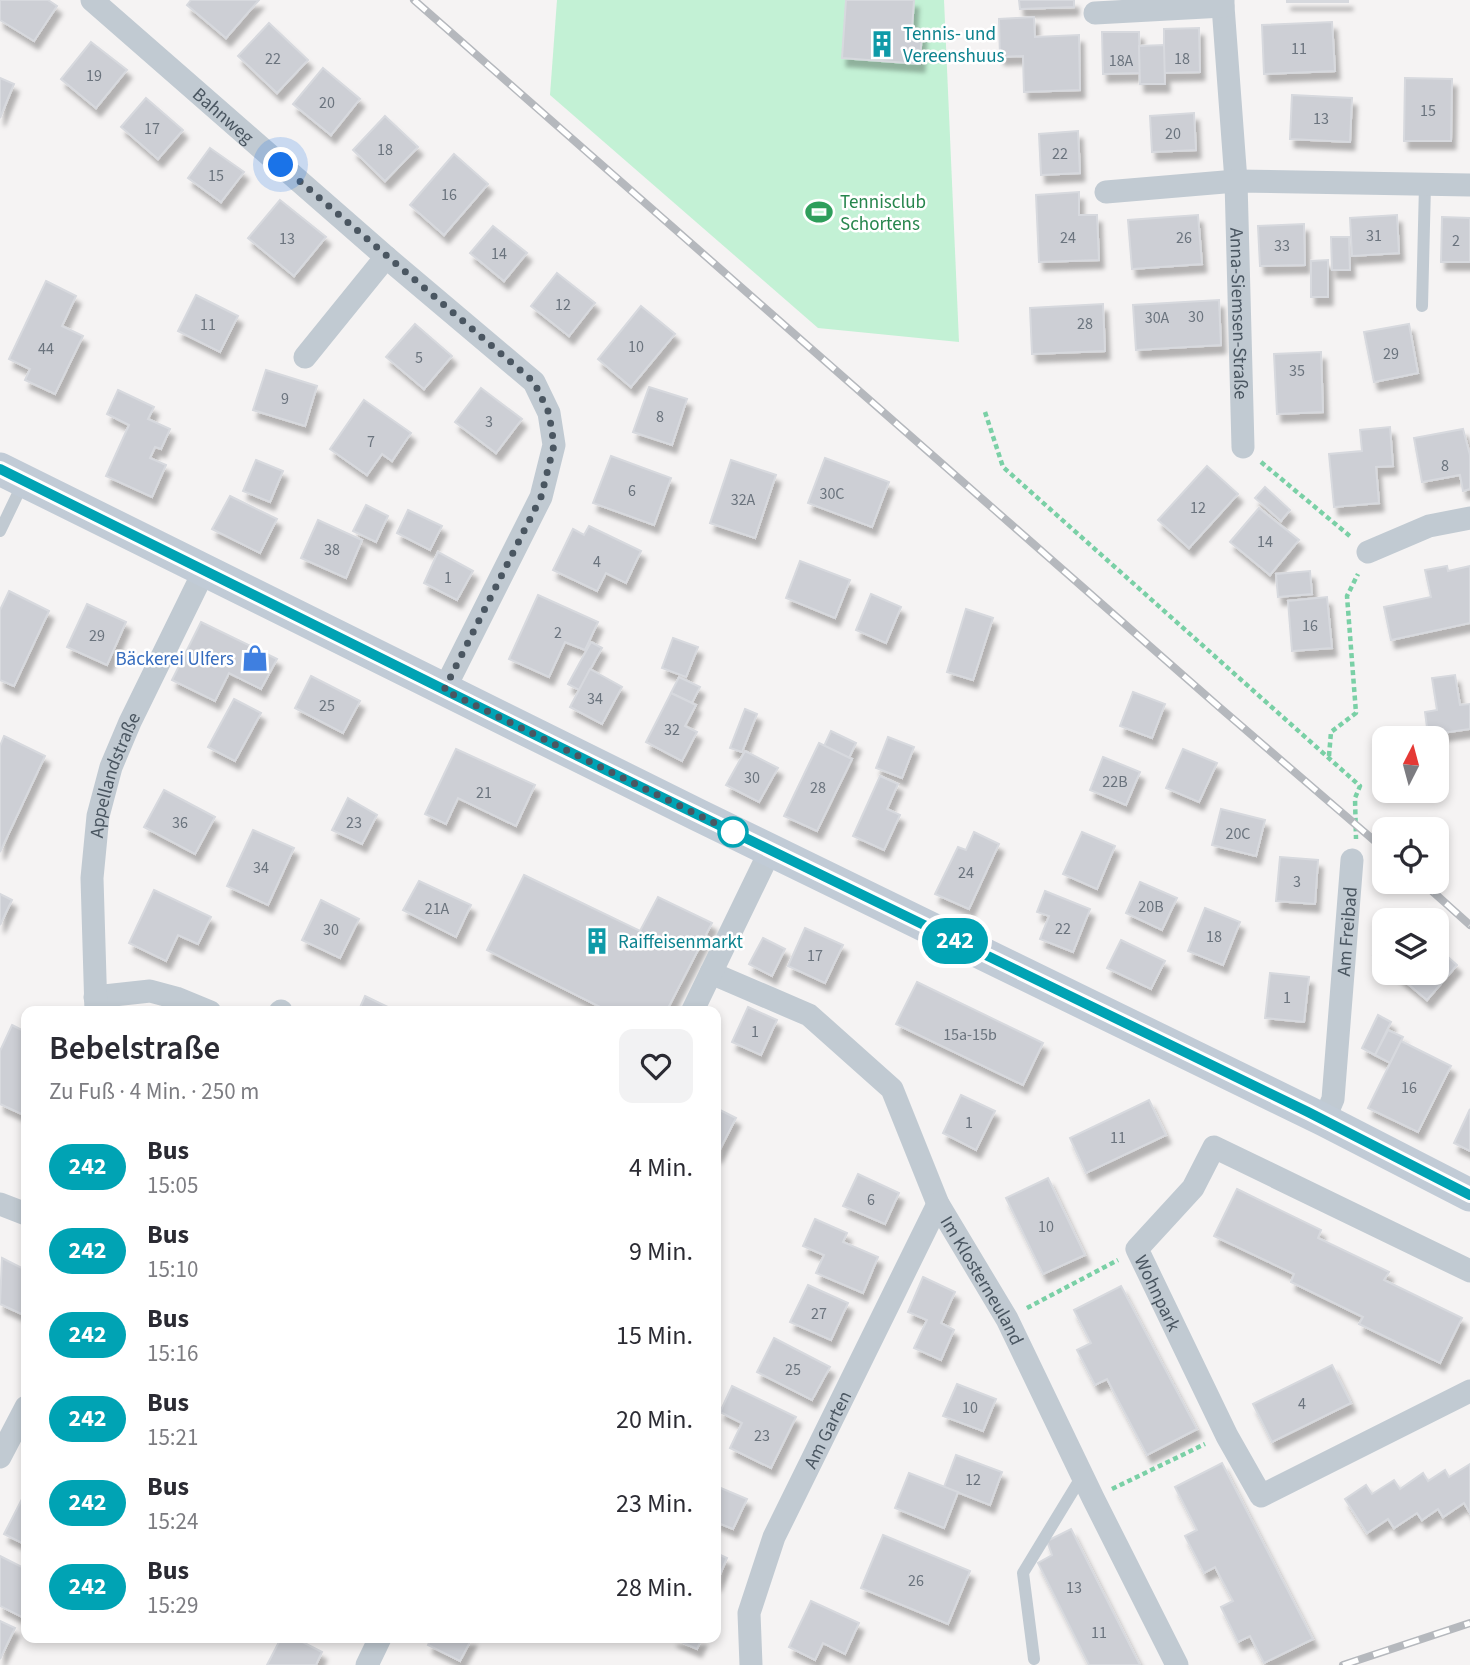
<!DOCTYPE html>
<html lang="de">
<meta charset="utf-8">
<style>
:root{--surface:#fff;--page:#f2f2f3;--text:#2b2b33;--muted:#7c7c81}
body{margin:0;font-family:"Source Sans 3",sans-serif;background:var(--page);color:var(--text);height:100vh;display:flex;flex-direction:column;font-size:26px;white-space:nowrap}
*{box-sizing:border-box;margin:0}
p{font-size:23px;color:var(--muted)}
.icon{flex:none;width:38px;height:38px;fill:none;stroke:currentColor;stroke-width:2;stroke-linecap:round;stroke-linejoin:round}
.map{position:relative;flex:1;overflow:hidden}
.details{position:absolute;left:21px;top:1006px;width:700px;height:637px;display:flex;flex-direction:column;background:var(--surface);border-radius:14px;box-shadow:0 4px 10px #0003}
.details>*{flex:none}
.badge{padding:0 14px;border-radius:23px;font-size:24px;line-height:46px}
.needle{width:46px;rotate:6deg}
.tools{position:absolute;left:1372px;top:726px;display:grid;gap:14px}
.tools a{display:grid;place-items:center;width:77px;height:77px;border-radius:14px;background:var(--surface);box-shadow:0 4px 10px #0003;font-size:35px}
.you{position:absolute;width:35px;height:35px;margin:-18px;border:5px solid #fff;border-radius:50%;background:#1a73e8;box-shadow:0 0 0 10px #1a73e833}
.map>.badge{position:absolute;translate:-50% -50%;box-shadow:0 0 0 4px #fff}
.round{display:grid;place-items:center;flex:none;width:74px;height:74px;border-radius:14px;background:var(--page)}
.summary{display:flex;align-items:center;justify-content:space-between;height:119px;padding:0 28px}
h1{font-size:33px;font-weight:600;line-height:52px}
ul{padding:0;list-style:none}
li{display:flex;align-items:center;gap:21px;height:84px;padding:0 28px}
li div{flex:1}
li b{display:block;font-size:26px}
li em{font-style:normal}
li .badge{min-width:77px;font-weight:700;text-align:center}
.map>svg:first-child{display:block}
.grass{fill:#c3f1d5}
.building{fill:#cdcfd5;stroke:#d7d9de;stroke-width:2;filter:url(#shadow)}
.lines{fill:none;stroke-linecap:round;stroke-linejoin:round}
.path{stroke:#7ad0a6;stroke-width:4.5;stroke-dasharray:5 3.5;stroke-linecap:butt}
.lane{stroke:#c1cad2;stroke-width:12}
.street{stroke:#c1cad2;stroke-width:23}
.secondary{stroke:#c1cbd6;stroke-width:33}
.rail-casing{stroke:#b5b8bd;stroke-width:8}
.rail{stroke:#fff;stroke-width:5;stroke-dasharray:16;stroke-linecap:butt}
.line-casing{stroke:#fff;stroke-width:16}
.line{stroke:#00a3b4;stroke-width:10}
.walk{stroke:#4a5661;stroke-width:7;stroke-dasharray:0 12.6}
.stop-dot{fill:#fff;stroke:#00a3b4;stroke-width:3.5}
.labels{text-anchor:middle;stroke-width:5;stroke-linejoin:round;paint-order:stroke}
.number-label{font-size:16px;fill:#6b747e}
.culture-label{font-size:19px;fill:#0d838f;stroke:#fff;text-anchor:start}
.street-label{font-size:19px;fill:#4a5661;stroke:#fff}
.leisure-label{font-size:19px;fill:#27864d;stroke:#fff;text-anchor:start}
.shop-label{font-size:19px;fill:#366cbe;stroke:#fff;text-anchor:end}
</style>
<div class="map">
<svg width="1470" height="1665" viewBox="0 0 1470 1665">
<defs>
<filter id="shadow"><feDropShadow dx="4.5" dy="8" stdDeviation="2" flood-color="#0004"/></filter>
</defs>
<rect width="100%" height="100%" fill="#f5f3f3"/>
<polygon class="grass" points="557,0 944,0 959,342 818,328 550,95"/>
<g class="building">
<polygon points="0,0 48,0 57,6 34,41 0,20"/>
<polygon points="191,0 259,0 226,38 187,5"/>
<polygon points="846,0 914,0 912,30 922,30 920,64 842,58"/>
<polygon points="1019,0 1074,0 1074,7 1020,9"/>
<rect x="1287" y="0" width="61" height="2"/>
<polygon points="1034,17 1035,37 1079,35 1080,90 1024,92 1023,56 1000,57 999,19"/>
<polygon points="1332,22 1335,71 1264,74 1262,25"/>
<polygon points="269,23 308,60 277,93 238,56"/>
<polygon points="1199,28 1200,72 1164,73 1164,29"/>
<polygon points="1102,32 1139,32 1140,73 1103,74"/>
<polygon points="91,42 127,70 96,108 61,79"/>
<polygon points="1164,45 1165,84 1140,84 1139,46"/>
<polygon points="323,68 360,99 331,135 293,104"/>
<polygon points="0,78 14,84 0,118"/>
<polygon points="1405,78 1452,79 1451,141 1404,141"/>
<polygon points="1292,95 1352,98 1350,142 1290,139"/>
<polygon points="146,98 183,130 158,159 121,127"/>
<polygon points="1194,113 1196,150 1152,152 1150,116"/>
<polygon points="385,116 418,147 385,181 353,150"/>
<polygon points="1078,131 1080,173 1041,175 1039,134"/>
<polygon points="210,148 244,172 221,202 188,178"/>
<polygon points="454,154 488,184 444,235 410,205"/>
<polygon points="1079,192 1079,215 1097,215 1099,260 1039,262 1036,195"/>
<polygon points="280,200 326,237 294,276 248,238"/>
<polygon points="1198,215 1202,264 1132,269 1128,220"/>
<polygon points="1397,215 1399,253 1352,256 1350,218"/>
<polygon points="1442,217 1470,218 1470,262 1441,262"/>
<polygon points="1304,224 1305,265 1260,266 1258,226"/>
<polygon points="493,226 527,253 504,281 470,253"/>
<polygon points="1331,237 1349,237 1350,270 1332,270"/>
<polygon points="1328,260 1328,297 1311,297 1311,261"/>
<polygon points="557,273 595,303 569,336 531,306"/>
<polygon points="46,281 76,296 62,326 83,336 55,394 25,380 30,369 9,359"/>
<polygon points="196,295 238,316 220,352 178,331"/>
<polygon points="1219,300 1221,345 1136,350 1133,305"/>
<polygon points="1103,304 1105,351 1032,354 1030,308"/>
<polygon points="641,306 675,334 631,387 598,359"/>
<polygon points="415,324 452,356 424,389 386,357"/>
<polygon points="1409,324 1418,373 1374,382 1364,332"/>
<polygon points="1321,352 1323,412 1277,414 1274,354"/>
<polygon points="266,370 317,386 305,426 253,410"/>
<polygon points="649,387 687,399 672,445 633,432"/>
<polygon points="481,388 522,419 496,453 455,422"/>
<polygon points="118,390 154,407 148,419 170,429 161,449 155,447 150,458 166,465 152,497 106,476 129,425 107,414"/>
<polygon points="364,400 411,433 392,461 382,454 367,475 330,449"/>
<polygon points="1390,427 1393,466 1376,467 1379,503 1334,507 1329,454 1362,451 1360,430"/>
<polygon points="1463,429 1470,455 1470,489 1463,491 1460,475 1422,482 1414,438"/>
<polygon points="611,456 671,478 654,525 593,503"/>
<polygon points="825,458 889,482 872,527 808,503"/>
<polygon points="256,460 283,471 270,502 243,491"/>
<polygon points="731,460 776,475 755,538 710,523"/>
<polygon points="1207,466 1238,494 1189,548 1158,520"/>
<polygon points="1265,487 1290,510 1281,521 1255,498"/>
<polygon points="230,496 277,519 260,553 212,529"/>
<polygon points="366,505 388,516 376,542 353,531"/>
<polygon points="1259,508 1299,540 1270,575 1230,542"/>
<polygon points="408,510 442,526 430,550 397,533"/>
<polygon points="318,520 362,540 346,578 301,558"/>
<polygon points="589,526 641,551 626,583 606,573 597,591 553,570 573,529 584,535"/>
<polygon points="438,552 473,571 457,600 424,583"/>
<polygon points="800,561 850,580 835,618 786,598"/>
<polygon points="1447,566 1448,571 1470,566 1470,623 1391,640 1384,607 1431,597 1425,570"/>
<polygon points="1310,571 1312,594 1278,597 1276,574"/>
<polygon points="9,591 49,611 14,686 0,680 0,610"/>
<polygon points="871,594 901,607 886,643 856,630"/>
<polygon points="538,595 598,622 585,650 565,642 549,677 509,659"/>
<polygon points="1327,597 1332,648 1292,651 1288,601"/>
<polygon points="87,604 126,622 107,665 67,647"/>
<polygon points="966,609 993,618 973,680 947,672"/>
<polygon points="201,622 277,659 261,689 229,673 215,701 172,680"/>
<polygon points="673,638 698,647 686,677 662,668"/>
<polygon points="591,642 602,648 579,690 568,684"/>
<polygon points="590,669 622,687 602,724 570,707"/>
<polygon points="1455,675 1460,705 1470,704 1470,729 1428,735 1425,712 1437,710 1432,678"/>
<polygon points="311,676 360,701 343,733 295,708"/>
<polygon points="679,677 700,687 692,703 671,693"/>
<polygon points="1133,692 1165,704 1152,738 1120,726"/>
<polygon points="671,693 696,705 685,726 697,732 682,761 646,742"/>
<polygon points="234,699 261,713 235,761 208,747"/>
<polygon points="745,709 757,714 742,752 730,748"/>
<polygon points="831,731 856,743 849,758 824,746"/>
<polygon points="4,736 45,756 0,852 0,746"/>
<polygon points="888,737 914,747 902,778 876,768"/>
<polygon points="819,743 852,759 817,831 784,816"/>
<polygon points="456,749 535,785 516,826 458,798 446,824 425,814"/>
<polygon points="1183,749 1217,763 1199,802 1166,788"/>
<polygon points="745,751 778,768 759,802 726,785"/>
<polygon points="1103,757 1140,772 1126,805 1090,790"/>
<polygon points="880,776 898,784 887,809 900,815 884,850 853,836"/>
<polygon points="164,790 215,817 195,854 144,827"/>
<polygon points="348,798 377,815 362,844 332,830"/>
<polygon points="1221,809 1265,820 1256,856 1212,845"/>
<polygon points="253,830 294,848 268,905 227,886"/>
<polygon points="974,832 999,844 969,909 935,894 958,847 966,850"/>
<polygon points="1082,832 1115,846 1097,889 1063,874"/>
<polygon points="1280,857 1318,860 1315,904 1276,901"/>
<polygon points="524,875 640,931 658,897 712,923 666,1012 610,1012 487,950"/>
<polygon points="419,881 471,905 456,937 403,910"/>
<polygon points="1140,882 1177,898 1162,930 1126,913"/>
<polygon points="154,890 211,917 198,944 178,935 166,961 129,943"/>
<polygon points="1045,891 1090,909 1073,952 1040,939 1049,916 1037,912"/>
<polygon points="0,894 12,900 0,925"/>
<polygon points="321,900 359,919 340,958 302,940"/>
<polygon points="1205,908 1240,922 1223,965 1188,951"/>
<polygon points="805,928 843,945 825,983 788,966"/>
<polygon points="763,938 785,949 772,976 749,964"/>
<polygon points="1121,940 1165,961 1151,989 1107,968"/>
<polygon points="1384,942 1384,964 1373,955"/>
<polygon points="1437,947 1457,965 1427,1000 1395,973 1437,973"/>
<polygon points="1270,973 1309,977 1304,1022 1265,1018"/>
<polygon points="917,982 1043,1043 1023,1085 896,1024"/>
<polygon points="365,996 398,1012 358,1012"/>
<polygon points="748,1007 777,1020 761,1055 732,1042"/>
<polygon points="1378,1015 1391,1022 1375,1055 1362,1048"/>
<polygon points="12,1025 26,1032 26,1116 0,1104 0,1051"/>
<polygon points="1388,1030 1403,1037 1390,1063 1375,1055"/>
<polygon points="1401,1041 1451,1066 1418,1132 1368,1108"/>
<polygon points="961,1095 995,1111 976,1150 943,1133"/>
<polygon points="1149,1100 1166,1135 1086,1173 1070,1138"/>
<polygon points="716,1108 736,1118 717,1155 716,1154"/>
<polygon points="1470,1109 1470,1151 1454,1143"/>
<polygon points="858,1174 899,1193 885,1224 843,1206"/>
<polygon points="1048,1178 1085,1255 1043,1274 1006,1198"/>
<polygon points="1237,1189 1321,1230 1318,1238 1389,1272 1384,1280 1462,1318 1440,1363 1359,1324 1363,1317 1291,1282 1294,1274 1214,1236"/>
<polygon points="815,1219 847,1233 843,1242 878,1257 863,1293 816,1273 824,1255 803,1246"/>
<polygon points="2,1258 26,1270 26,1316 0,1304"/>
<polygon points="923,1277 955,1292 941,1323 954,1330 941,1360 914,1348 927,1320 908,1312"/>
<polygon points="808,1285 848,1303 831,1340 790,1322"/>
<polygon points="1121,1286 1197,1429 1147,1455 1107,1379 1095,1385 1077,1350 1091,1343 1074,1310"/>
<polygon points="774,1338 830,1367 812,1400 757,1372"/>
<polygon points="1332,1365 1351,1403 1272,1442 1253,1404"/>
<polygon points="957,1384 996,1399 983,1431 943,1416"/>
<polygon points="732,1386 796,1417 771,1468 730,1448 742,1423 720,1412"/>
<polygon points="956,1455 1002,1472 990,1505 944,1487"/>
<polygon points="1222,1463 1313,1639 1264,1663 1250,1636 1238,1642 1221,1607 1233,1601 1215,1567 1204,1573 1185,1536 1197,1530 1175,1487"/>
<polygon points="1470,1464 1470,1513 1464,1503 1443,1517 1438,1509 1422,1520 1417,1513 1394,1528 1388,1519 1367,1533 1345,1499 1366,1485 1372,1494 1394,1480 1400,1489 1423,1473 1428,1481 1445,1470 1449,1477"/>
<polygon points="909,1473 958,1492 944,1528 895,1508"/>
<polygon points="716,1486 747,1499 733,1529 716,1522"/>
<polygon points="22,1499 26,1501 26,1545 4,1534"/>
<polygon points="1071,1529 1140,1665 1089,1665 1038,1563 1052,1555 1047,1541"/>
<polygon points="883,1535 970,1571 948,1624 861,1588"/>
<polygon points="716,1553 727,1558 716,1584"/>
<polygon points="0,1556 26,1569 26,1619 0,1606"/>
<polygon points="811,1601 859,1623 845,1654 823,1643 815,1660 789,1647"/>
<polygon points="0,1621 15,1628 0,1659"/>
<polygon points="281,1638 295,1638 322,1652 316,1665 267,1665"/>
<polygon points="431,1638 472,1638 460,1661 428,1645"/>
<polygon points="672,1638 702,1638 697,1649"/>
</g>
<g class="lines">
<g class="path">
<polyline points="985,412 1003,467 1360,786 1355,798 1356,839"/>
<polyline points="1261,462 1351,537"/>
<polyline points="1329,756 1331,732 1356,713 1347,596 1358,574"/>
<polyline points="1027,1308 1118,1260"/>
<polyline points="1112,1489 1205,1444"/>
</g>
<g class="lane">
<polyline points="1422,306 1425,185"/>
<polyline points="0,531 24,481"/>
<polyline points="1034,1659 1023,1573 1082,1476"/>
</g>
<g class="street">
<path id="s1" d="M92 0 386 257 534 382 549 413 554 445 541 497 444 690"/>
<path id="s2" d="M1223 6 1236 181 1243 447"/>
<polyline points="1095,13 1223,6 1223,0"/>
<polyline points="1106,192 1236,181 1470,185"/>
<polyline points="305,357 386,257"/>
<polyline points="1368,552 1429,526 1470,518"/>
<path id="s3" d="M711 973 809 1015 892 1089 938 1204 1007 1319 1093 1498 1177 1665"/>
<polyline points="95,997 150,991 176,998 210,1012"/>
<path id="s4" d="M96 1012 92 878 98 816 111 767 130 722 204 571"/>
<polyline points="280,1012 281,1011"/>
<polyline points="692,1012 770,851"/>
<path id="s5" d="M1324 1120 1333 1099 1352 860"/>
<polyline points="0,1204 26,1214"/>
<path id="s6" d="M1470 1271 1214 1147 1193 1188 1137 1249 1227 1436 1261 1496 1470 1391"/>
<polyline points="0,1457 26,1407"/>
<polyline points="367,1665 380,1638"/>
<path id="s7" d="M751 1665 749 1613 774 1537 938 1204"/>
</g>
<polyline class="secondary" points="0,469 698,815 1324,1120 1470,1195"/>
<defs>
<g id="rail">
<polyline points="414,0 1218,706 1384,849"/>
<polyline points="1422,882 1470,925"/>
<polyline points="1343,1665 1470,1623"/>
</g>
</defs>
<use href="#rail" class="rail-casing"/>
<use href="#rail" class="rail"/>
</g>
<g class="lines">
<defs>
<polyline id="line" points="0,469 606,770 1308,1112 1470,1195"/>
</defs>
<use href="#line" class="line-casing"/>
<use href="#line" class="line"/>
<polyline class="walk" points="281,165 534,382 549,413 554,445 541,497 444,690 733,832"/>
</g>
<defs>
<symbol id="building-bare" viewBox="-9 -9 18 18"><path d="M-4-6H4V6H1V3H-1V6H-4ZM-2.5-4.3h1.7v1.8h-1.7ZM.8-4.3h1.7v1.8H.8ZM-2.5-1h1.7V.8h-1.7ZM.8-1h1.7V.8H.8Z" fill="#0f9aa8" stroke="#fff" stroke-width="2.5" paint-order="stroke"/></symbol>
<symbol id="stadium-bare" viewBox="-9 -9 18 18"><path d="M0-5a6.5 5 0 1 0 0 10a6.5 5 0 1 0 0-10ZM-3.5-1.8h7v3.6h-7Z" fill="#2e9e5b" stroke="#fff" stroke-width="2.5" paint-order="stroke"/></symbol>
<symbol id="shop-bare" viewBox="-9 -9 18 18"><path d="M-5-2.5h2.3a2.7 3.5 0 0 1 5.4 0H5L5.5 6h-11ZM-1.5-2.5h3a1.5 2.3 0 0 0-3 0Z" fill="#3f7fe0" stroke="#fff" stroke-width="2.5" paint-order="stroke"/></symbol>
</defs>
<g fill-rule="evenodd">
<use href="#building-bare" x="863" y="25" width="38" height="38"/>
<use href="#stadium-bare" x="800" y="193" width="38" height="38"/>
<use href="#shop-bare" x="236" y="639" width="38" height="38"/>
<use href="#building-bare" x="578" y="922" width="38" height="38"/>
</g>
<circle class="stop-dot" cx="733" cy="832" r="14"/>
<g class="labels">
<g class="number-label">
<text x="1299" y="54">11</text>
<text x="273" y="64">22</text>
<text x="1182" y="64">18</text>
<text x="1121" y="66">18A</text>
<text x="94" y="81">19</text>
<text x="327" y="108">20</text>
<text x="1428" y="116">15</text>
<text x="1321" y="124">13</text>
<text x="152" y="134">17</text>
<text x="1173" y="139">20</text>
<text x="385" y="155">18</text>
<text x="1060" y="159">22</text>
<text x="216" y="181">15</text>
<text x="449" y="200">16</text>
<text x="1374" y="241">31</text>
<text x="1068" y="243">24</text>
<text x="1184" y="243">26</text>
<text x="287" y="244">13</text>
<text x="1456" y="246">2</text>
<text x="1282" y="251">33</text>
<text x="499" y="259">14</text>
<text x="563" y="310">12</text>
<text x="1196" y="322">30</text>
<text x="1157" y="323">30A</text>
<text x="1085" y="329">28</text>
<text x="208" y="330">11</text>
<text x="636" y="352">10</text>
<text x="46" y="354">44</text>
<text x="1391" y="359">29</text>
<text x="419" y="363">5</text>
<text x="1297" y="376">35</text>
<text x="285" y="404">9</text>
<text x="660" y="422">8</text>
<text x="489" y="427">3</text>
<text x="371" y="447">7</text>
<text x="1445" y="471">8</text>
<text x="632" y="496">6</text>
<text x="832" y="499">30C</text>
<text x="743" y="505">32A</text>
<text x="1198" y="513">12</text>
<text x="1265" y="547">14</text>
<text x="332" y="555">38</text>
<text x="597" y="567">4</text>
<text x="448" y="583">1</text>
<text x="1310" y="631">16</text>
<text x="558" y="638">2</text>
<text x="97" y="641">29</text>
<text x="595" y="704">34</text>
<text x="327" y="711">25</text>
<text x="672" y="735">32</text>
<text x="752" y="783">30</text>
<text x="1115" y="787">22B</text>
<text x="818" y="793">28</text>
<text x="484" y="798">21</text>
<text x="180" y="828">36</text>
<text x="354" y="828">23</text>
<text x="1238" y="839">20C</text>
<text x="261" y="873">34</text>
<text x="966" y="878">24</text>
<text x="1297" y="887">3</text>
<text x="1151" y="912">20B</text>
<text x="437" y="914">21A</text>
<text x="1063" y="934">22</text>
<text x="331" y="935">30</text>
<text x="1214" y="942">18</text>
<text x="815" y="961">17</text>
<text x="1287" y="1003">1</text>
<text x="755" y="1037">1</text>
<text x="970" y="1040">15a-15b</text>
<text x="1409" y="1093">16</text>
<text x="969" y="1128">1</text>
<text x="1118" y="1143">11</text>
<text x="871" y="1205">6</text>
<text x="1046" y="1232">10</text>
<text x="819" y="1319">27</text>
<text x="793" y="1375">25</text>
<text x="1302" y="1409">4</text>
<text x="970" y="1413">10</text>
<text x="762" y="1441">23</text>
<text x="973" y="1485">12</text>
<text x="916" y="1586">26</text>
<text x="1074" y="1593">13</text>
<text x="1099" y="1638">11</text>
</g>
<g class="culture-label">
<text x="903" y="40">Tennis- und<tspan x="903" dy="22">Vereenshuus</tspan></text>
<text x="618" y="948">Raiffeisenmarkt</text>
</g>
<g class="street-label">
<text dy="7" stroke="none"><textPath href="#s1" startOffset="175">Bahnweg</textPath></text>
<text dy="7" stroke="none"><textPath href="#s2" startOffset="308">Anna-Siemsen-Straße</textPath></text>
<text dy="7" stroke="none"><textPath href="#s4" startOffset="240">Appellandstraße</textPath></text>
<text dy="7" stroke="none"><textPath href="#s5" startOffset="191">Am Freibad</textPath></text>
<text dy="7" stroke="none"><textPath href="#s3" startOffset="430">Im Klosterneuland</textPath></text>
<text dy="7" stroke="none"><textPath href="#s6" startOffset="462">Wohnpark</textPath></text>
<text dy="7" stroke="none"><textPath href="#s7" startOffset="252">Am Garten</textPath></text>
</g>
<g class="leisure-label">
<text x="840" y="208">Tennisclub<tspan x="840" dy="22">Schortens</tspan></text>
</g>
<g class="shop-label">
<text x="234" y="665">Bäckerei Ulfers</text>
</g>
</g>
</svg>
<div class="tools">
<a><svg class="needle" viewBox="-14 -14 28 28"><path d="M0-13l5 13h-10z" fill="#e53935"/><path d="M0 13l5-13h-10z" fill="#7c7c81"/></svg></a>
<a><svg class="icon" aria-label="locate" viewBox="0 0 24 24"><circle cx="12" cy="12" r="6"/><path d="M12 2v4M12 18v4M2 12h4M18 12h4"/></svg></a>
<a><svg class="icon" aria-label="layers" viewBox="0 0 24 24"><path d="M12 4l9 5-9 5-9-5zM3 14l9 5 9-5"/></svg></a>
</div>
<div class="you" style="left:281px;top:165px"></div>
<b class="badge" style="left:955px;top:941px;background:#00a3b4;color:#fff">242</b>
<section class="details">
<div class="summary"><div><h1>Bebelstraße</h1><p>Zu Fuß · 4 Min. · 250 m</p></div><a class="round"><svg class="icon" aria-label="heart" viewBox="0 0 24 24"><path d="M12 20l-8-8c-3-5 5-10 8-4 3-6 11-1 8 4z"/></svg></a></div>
<ul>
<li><span class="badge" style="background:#00a3b4;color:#fff">242</span><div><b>Bus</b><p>15:05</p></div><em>4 Min.</em></li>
<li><span class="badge" style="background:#00a3b4;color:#fff">242</span><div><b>Bus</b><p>15:10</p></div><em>9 Min.</em></li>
<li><span class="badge" style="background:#00a3b4;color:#fff">242</span><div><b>Bus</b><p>15:16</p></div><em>15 Min.</em></li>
<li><span class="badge" style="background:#00a3b4;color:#fff">242</span><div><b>Bus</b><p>15:21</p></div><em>20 Min.</em></li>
<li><span class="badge" style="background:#00a3b4;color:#fff">242</span><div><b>Bus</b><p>15:24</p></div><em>23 Min.</em></li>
<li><span class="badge" style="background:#00a3b4;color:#fff">242</span><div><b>Bus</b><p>15:29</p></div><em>28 Min.</em></li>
</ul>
</section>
</div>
